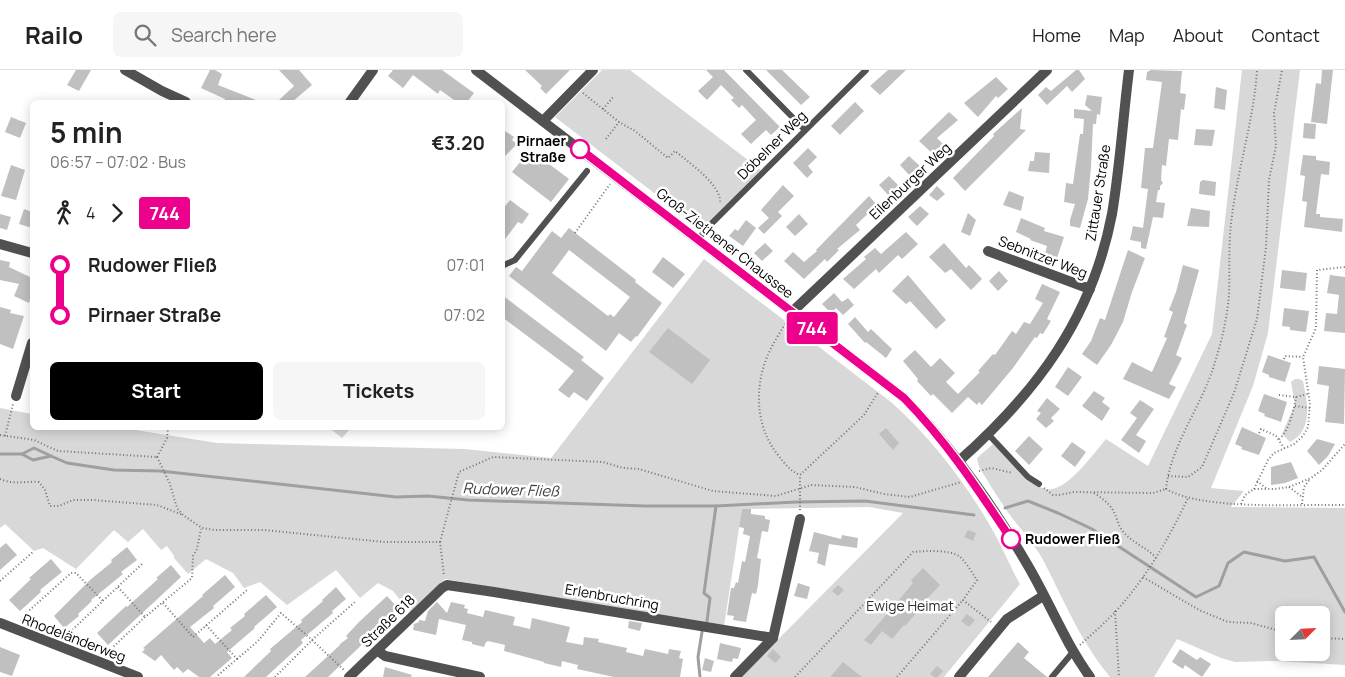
<!DOCTYPE html>
<meta charset="utf-8">
<style>
:root{--surface:#fff;--page:#f6f6f6;--text:#222;--muted:#767676;--line:#e0e0e0;--accent:#000}
body{margin:0;font-family:Manrope,sans-serif;background:var(--page);color:var(--text);height:100vh;display:flex;flex-direction:column;font-size:19px;white-space:nowrap}
*{box-sizing:border-box;margin:0}
p{font-size:16px;color:var(--muted)}
.icon{flex:none;width:28px;height:28px;fill:none;stroke:currentColor;stroke-width:2;stroke-linecap:round;stroke-linejoin:round}
.map{position:relative;flex:1;overflow:hidden}
.sheet{position:absolute;left:30px;top:30px;width:475px;height:330px;display:flex;flex-direction:column;background:var(--surface);border-radius:8px;box-shadow:0 2px 12px #0003}
.sheet>*{flex:none}
.badge{padding:0 10px;border-radius:4px;font-size:18px;line-height:32px}
.needle{width:32px;rotate:66deg}
.fabs{position:absolute;left:1275px;top:536px;display:grid;gap:10px}
.fabs a{display:grid;place-items:center;width:55px;height:55px;border-radius:8px;background:var(--surface);box-shadow:0 2px 12px #0003;font-size:25px}
.map>.badge{position:absolute;translate:-50% -50%;box-shadow:0 0 0 2px #fff}
.legs{display:flex;align-items:center;gap:8px;height:55px;padding:0 20px;font-size:16px}
.legs p{margin-inline-start:auto}
.head{display:flex;align-items:center;justify-content:space-between;height:85px;padding:0 20px}
h1{font-size:28px;font-weight:700;line-height:38px}
.action{display:flex;gap:10px;margin-top:auto;padding:10px 20px}
.action a{flex:1;height:58px;border-radius:8px;background:var(--accent);color:#fff;font-size:20px;font-weight:700;line-height:58px;text-align:center}
.action a+a{background:var(--page);color:var(--text)}
ul{padding:0 20px;list-style:none}
li{display:flex;align-items:center;gap:18px;height:50px;font-size:19px}
li i{display:grid;place-items:center;width:8px;height:100%;margin:0 6px;background:currentColor}
li i::after{content:'';width:12px;height:12px;margin:-6px;border:4px solid;border-radius:50%;background:var(--surface)}
li p{margin-inline-start:auto}
li:first-child i{background:linear-gradient(#0000 50%,currentColor 0)}
li:last-child i{background:linear-gradient(currentColor 50%,#0000 0)}
header{display:flex;align-items:center;gap:30px;box-sizing:border-box;height:70px;padding:0 25px;background:var(--surface);border-bottom:1px solid var(--line)}
header strong{font-size:24px}
nav{display:flex;gap:28px;margin-inline-start:auto;font-size:18px}
.search{width:350px;height:45px;background:var(--page);display:flex;align-items:center;gap:12px;box-sizing:border-box;padding:0 18px;border-radius:8px;color:var(--muted);font-size:19px}
.map>svg:first-child{display:block}
.green{fill:#d8d8d8;fill-rule:evenodd}
.lines{fill:none;stroke-linecap:round;stroke-linejoin:round}
.stream{stroke:#9f9f9f;stroke-width:3}
.building{fill:#c0c0c0;fill-rule:evenodd}
.path{stroke:#737373;stroke-width:2;stroke-dasharray:1 2.5;stroke-linecap:butt}
.service{stroke:#515151;stroke-width:6}
.minor{stroke:#515151;stroke-width:10}
.tertiary{stroke:#515151;stroke-width:10}
.line-1-casing{stroke:#fff;stroke-width:11}
.line-1{stroke:#ec008c;stroke-width:8}
.stop-1-dot{fill:#fff;stroke:#ec008c;stroke-width:2.5}
.labels{text-anchor:middle;stroke-width:5;stroke-linejoin:round;paint-order:stroke}
.stop-label{font-size:14px;font-weight:bold;fill:#000;stroke:#fff;text-anchor:end}
.street-label{font-size:14px;fill:#000;stroke:#fff}
.park-label{font-size:14px;fill:#2f2f2f;stroke:#fff}
.water-label{font-size:15px;font-style:italic;fill:#404040;stroke:#fff}
</style>
<header>
<strong>Railo</strong>
<div class="search"><svg class="icon" aria-label="search" viewBox="0 0 24 24"><circle cx="10" cy="10" r="6"/><path d="M15 15l6 6"/></svg>Search here</div>
<nav><a>Home</a><a>Map</a><a>About</a><a>Contact</a></nav>
</header>
<div class="map">
<svg width="1345" height="607" viewBox="0 0 1345 607">
<rect width="100%" height="100%" fill="#fff"/>
<g class="green">
<polygon points="602,0 630,0 761,100 701,159 555,47"/>
<path d="M1242 0H1300L1268 263 1253 316 1211 418 1244 421 1231 437 1345 438V595L1276 591 1235 592 1221 588 1177 569 1154 607H1110C1079 569 1064 530 1042 488 1032 471 1021 460 1010 445 999 430 989 413 979 397L977 388 993 374C1006 387 1027 415 1046 419 1065 424 1094 383 1106 369L1148 396 1212 264ZM1284 545H1321V582H1284Z"/>
<path d="M704 189 891 332C933 369 972 421 998 470 1005 484 1012 500 1020 514L944 607H741L903 443 869 437 742 439 724 556 445 509 410 542 393 521 378 513 360 528 336 500 287 535 260 512 244 518 233 503 206 489 188 504 174 488V486L167 476 161 480 143 459 128 472 114 460 76 499 43 478 34 481 5 454 0 458V338L32 344V358H123L217 373 465 379 551 388Z"/>
<path d="M1295 309H1299L1303 311C1307 332 1314 360 1290 372L1282 364 1295 334 1291 312Z"/>
<polygon points="329,358 351,358 342,368"/>
</g>
<g class="lines">
<g class="stream">
<polyline points="0,384 22,384 33,390 51,386 67,393 114,400 160,401 396,427 428,426 468,430 645,436 716,436 796,432 865,431 974,445"/>
<polyline points="22,384 34,378 51,386"/>
<polyline points="1005,438 1028,431 1058,443 1092,459 1196,527 1219,516 1228,493 1244,482 1285,491 1314,487 1345,542"/>
<polyline points="707,551 710,528 704,523 716,436"/>
<polyline points="700,607 698,587 702,562"/>
</g>
</g>
<g class="building">
<polygon points="76,0 91,0 79,21 67,15"/>
<polygon points="210,0 215,0 222,4 218,15 261,32 224,32 225,29 201,18"/>
<polygon points="279,0 299,0 312,15 292,32 277,32 294,16"/>
<polygon points="393,0 442,0 474,23 467,32 457,32 440,20 438,24 413,5 403,18 388,6"/>
<polygon points="525,0 570,0 546,24 540,18 542,16"/>
<polygon points="706,0 724,0 780,57 771,65 766,60 751,74 741,64 756,50 742,35 739,38 731,30 734,28 721,15 707,30 698,21 713,7"/>
<polygon points="766,0 782,0 810,27 801,35"/>
<polygon points="888,0 906,0 880,25 870,16"/>
<polygon points="1076,0 1079,0 1085,9 1072,22 1067,16 1047,35 1038,25 1046,17 1051,21"/>
<polygon points="1151,0 1182,1 1180,23 1186,24 1184,40 1181,39 1178,70 1169,69 1166,96 1162,95 1161,110 1163,113 1160,116 1160,120 1158,120 1156,132 1165,133 1163,148 1153,147 1146,179 1141,178 1141,172 1130,170 1133,156 1143,158 1148,119 1141,118 1145,78 1153,78 1162,12 1146,10 1147,2"/>
<polygon points="1322,0 1333,0 1327,54 1311,52 1316,13 1321,14"/>
<polygon points="996,7 1008,19 998,28 996,26 978,47 964,33"/>
<polygon points="1216,17 1227,20 1225,40 1214,38"/>
<polygon points="1087,25 1102,27 1100,45 1097,44 1096,54 1093,54 1091,97 1088,129 1080,158 1070,156 1070,150 1075,134 1064,132 1066,113 1073,114 1080,64 1083,64 1084,49 1074,48 1074,39 1092,41 1085,35"/>
<polygon points="855,32 864,41 840,65 831,56"/>
<polygon points="1022,38 1020,59 1026,60 965,121 953,108 994,66 993,64"/>
<polygon points="949,42 958,50 937,68 943,74 932,83 919,71"/>
<polygon points="11,47 26,53 20,68 5,62"/>
<polygon points="1304,53 1316,54 1315,69 1303,68"/>
<polygon points="502,59 514,67 512,70 517,74 502,89"/>
<polygon points="1196,59 1215,60 1212,76 1194,75"/>
<polygon points="808,78 817,87 808,96 813,102 807,108 793,93"/>
<polygon points="529,81 532,81 569,109 551,132 512,102"/>
<polygon points="1035,82 1050,83 1049,103 1028,101 1030,91 1034,91"/>
<polygon points="1303,85 1316,86 1316,90 1330,92 1329,105 1321,104 1316,144 1320,144 1320,147 1343,149 1342,162 1304,157 1307,132 1302,131 1305,106 1300,105"/>
<polygon points="909,86 921,97 911,107 900,95"/>
<polygon points="11,95 25,100 16,130 1,126"/>
<polygon points="889,106 901,118 890,127 879,115"/>
<polygon points="1203,110 1216,112 1215,126 1199,124 1200,112"/>
<polygon points="783,115 794,126 778,142 782,146 764,164 758,158 769,148 761,140"/>
<polygon points="937,116 945,124 937,131 929,125"/>
<polygon points="1009,121 1024,127 1021,141 1003,135"/>
<polygon points="869,126 877,135 856,155 860,160 837,179 839,180 827,192 825,189 804,209 784,191 793,182 804,192 817,181 816,180"/>
<polygon points="510,130 529,144 522,154 518,152 502,173 502,140"/>
<polygon points="920,136 929,144 917,156 908,147"/>
<polygon points="1191,138 1210,141 1209,157 1187,156"/>
<polygon points="24,139 32,142 32,158 19,154"/>
<polygon points="968,143 976,150 970,166 961,162"/>
<polygon points="0,144 11,147 7,160 0,158"/>
<polygon points="799,144 808,154 795,166 786,157"/>
<polygon points="1021,148 1045,158 1044,161 1064,167 1055,194 1043,191 1047,176 1030,170 1031,169 1016,162"/>
<polygon points="746,150 756,158 743,176 729,166 735,159 738,161"/>
<path d="M569 158 636 210 635 212 662 233 637 267 636 266 631 272 619 263 606 281 509 206 516 197 522 201 552 161 561 168ZM569 180 630 227 614 247 610 244 608 246 552 203Z"/>
<polygon points="906,162 918,174 902,189 898,185 879,203 876,199 854,219 843,209 866,189 864,187 875,178 881,184"/>
<polygon points="765,173 773,181 762,191 754,183"/>
<polygon points="944,173 966,198 969,195 982,209 971,220 951,199 945,203 929,187"/>
<polygon points="1128,180 1145,188 1132,222 1123,252 1111,275 1097,295 1082,284 1091,271 1100,248 1105,250"/>
<polygon points="663,187 685,204 673,218 652,202"/>
<polygon points="0,190 10,192 9,197 32,208 32,214 30,219 32,221 32,225 29,233 14,226 19,214 0,210"/>
<polygon points="1183,195 1199,200 1184,253 1187,255 1176,285 1182,288 1169,314 1176,317 1169,329 1123,309 1132,292 1152,302 1167,268 1164,267 1173,242 1169,240 1176,222"/>
<polygon points="1282,200 1307,203 1305,221 1280,218"/>
<polygon points="999,201 1008,211 998,221 989,211"/>
<polygon points="908,205 946,250 936,259 910,231 906,234 892,221"/>
<polygon points="1330,205 1345,207 1345,263 1324,261 1326,243 1337,244 1339,225 1327,223"/>
<polygon points="1042,214 1060,222 1047,249 1051,251 1043,264 1040,263 1037,268 1035,267 1013,298 982,335 979,332 977,335 968,327 952,343 933,324 931,326 917,311 918,309 903,291 915,280 931,297 940,288 955,303 946,312 958,324 980,302 978,301 993,284 995,285 1012,261 1016,264 1024,252 1030,254 1043,233 1035,229"/>
<polygon points="834,223 842,232 848,228 854,235 843,245 836,238 831,243 822,234"/>
<polygon points="502,225 584,287 581,290 604,308 587,331 574,322 569,328 558,320 574,301 502,247"/>
<polygon points="0,237 11,240 10,243 24,246 13,279 0,274"/>
<polygon points="1284,238 1309,241 1306,262 1290,260 1290,257 1282,256"/>
<polygon points="855,247 868,262 871,259 892,279 886,288 866,272 865,273 848,254"/>
<polygon points="668,258 710,290 692,314 649,282"/>
<polygon points="1268,285 1291,293 1285,312 1269,307 1269,305 1262,302"/>
<polygon points="1319,296 1345,299 1344,354 1325,352 1329,316 1317,314"/>
<polygon points="1068,297 1082,307 1068,326 1055,317"/>
<polygon points="1094,321 1105,328 1102,332 1110,338 1102,351 1082,336"/>
<polygon points="1264,324 1287,332 1281,352 1264,346 1265,344 1258,341"/>
<polygon points="1047,328 1060,339 1051,348 1054,351 1046,358 1036,349 1041,343 1037,341"/>
<polygon points="1140,330 1154,339 1136,365 1146,371 1139,383 1121,370 1137,348 1130,343"/>
<polygon points="1242,357 1266,368 1259,385 1241,379 1242,377 1235,374"/>
<polygon points="886,358 899,373 893,380 879,364"/>
<polygon points="1029,366 1043,379 1029,395 1015,381"/>
<polygon points="1317,369 1335,374 1328,386 1319,395 1307,381"/>
<polygon points="1072,372 1086,382 1075,397 1061,386"/>
<polygon points="1291,392 1298,408 1285,413 1271,415 1271,397"/>
<polygon points="742,439 751,439 751,444 765,446 765,449 770,450 768,462 762,461 757,488 761,489 758,515 756,524 752,523 746,552 733,550 734,546 727,545 731,518 734,518 736,512 738,513 742,491 745,492 750,466 743,464 744,458 739,457"/>
<polygon points="968,460 976,463 973,471 964,467"/>
<polygon points="814,462 841,469 842,465 858,468 857,478 829,474 825,496 817,493 819,483 809,481"/>
<polygon points="6,473 17,485 0,500 0,478"/>
<polygon points="127,477 137,490 121,502 123,504 91,530 92,531 78,544 79,546 64,558 54,546 90,510 112,492 111,490"/>
<polygon points="51,489 62,502 40,520 41,522 20,541 9,530 31,509 29,508"/>
<polygon points="171,495 181,507 108,575 97,563 126,536 127,537 158,509 156,508"/>
<polygon points="923,498 940,515 922,534 925,536 919,543 918,541 905,556 904,555 892,569 882,561 871,575 864,570 889,542 913,513 911,510"/>
<polygon points="225,505 235,517 213,536 214,538 190,557 204,573 210,568 215,574 232,560 230,558 245,546 244,544 266,525 277,537 254,557 255,558 227,582 232,588 210,607 199,607 188,599 183,603 177,597 174,600 161,585 155,591 142,582 145,579 143,578 203,526 202,525"/>
<polygon points="798,513 810,517 807,529 794,526"/>
<polygon points="838,515 844,520 838,526 832,521"/>
<polygon points="336,517 346,529 332,541 333,543 301,570 303,573 266,607 244,607 271,581 270,579 302,552 301,550 323,531 322,530"/>
<polygon points="387,526 398,538 384,550 385,552 370,565 371,566 328,607 305,607 340,575 340,574 348,568 346,566 359,552"/>
<polygon points="437,532 447,543 451,532 465,535 464,538 468,539 467,543 483,547 485,540 515,547 513,555 530,559 532,548 570,557 566,572 583,575 584,567 599,569 598,572 627,578 626,582 643,586 645,579 668,584 669,579 681,581 679,588 683,589 680,607 614,607 577,599 578,595 562,591 561,597 544,593 544,592 504,581 505,575 488,571 486,572 484,577 472,574 472,572 462,570 466,555 439,549 436,565 413,560 414,554 419,552 419,550 425,551 428,541"/>
<polygon points="967,544 975,550 969,557 961,551"/>
<polygon points="629,551 642,553 640,561 628,558"/>
<polygon points="1018,572 1029,582 1024,588 1047,607 988,607"/>
<polygon points="720,573 741,578 738,589 733,588 732,592 717,589"/>
<polygon points="0,577 20,585 12,606 0,602"/>
<polygon points="773,579 781,587 775,593 767,586"/>
<polygon points="1180,579 1197,590 1200,587 1211,594 1202,607 1185,595 1183,599 1172,592"/>
<polygon points="705,588 714,591 711,602 702,600"/>
<polygon points="843,592 862,607 830,607"/>
<polygon points="937,596 943,601 938,607 934,607 930,604"/>
<polygon points="385,597 412,605 411,607 383,607"/>
</g>
<g class="lines">
<g class="path">
<path d="M583 23 619 52 635 61 668 88 675 81C688 92 722 115 720 133"/>
<polyline points="603,39 614,26"/>
<polyline points="606,69 619,52"/>
<polyline points="575,163 610,114"/>
<path d="M787 251C780 262 772 275 767 287 754 319 756 358 778 385 785 394 790 401 800 405L864 345 879 321"/>
<polyline points="1284,289 1285,286 1303,287"/>
<polyline points="1279,325 1296,327 1308,324"/>
<polyline points="1295,336 1310,338"/>
<polyline points="1259,363 1261,359 1276,366 1284,378"/>
<polyline points="0,365 34,370 58,381 157,387"/>
<polyline points="5,366 13,334"/>
<path d="M1279 369C1289 361 1294 340 1296 327"/>
<polyline points="157,387 170,414 177,438 183,445 202,458 215,460 264,460 384,472 440,472 444,506"/>
<polyline points="157,387 167,368 168,358"/>
<polyline points="979,401 991,398 1013,403"/>
<polyline points="1168,406 1188,407 1202,397 1234,323 1257,249 1266,177 1269,110 1276,76 1274,43 1282,0"/>
<path d="M0 409C13 415 26 411 39 412L45 420 50 436H59L73 430H93L157 435 183 445"/>
<polyline points="1257,411 1267,419"/>
<polyline points="1289,417 1301,426"/>
<polyline points="1044,418 1053,425 1059,425 1074,422 1153,423 1166,419"/>
<path d="M1166 419C1171 373 1203 335 1215 292 1222 270 1227 248 1229 225 1230 199 1228 172 1232 146 1238 97 1254 49 1257 0"/>
<path d="M1166 419C1205 441 1298 434 1345 435"/>
<polyline points="1254,419 1268,390 1274,383 1294,374 1303,366 1308,357 1310,334 1303,287 1316,258 1317,200 1345,197"/>
<path d="M1094 423C1102 428 1110 434 1114 442 1117 448 1118 455 1122 460 1131 473 1147 477 1156 488"/>
<polyline points="1241,434 1245,425 1254,419 1275,419 1289,417 1311,408 1322,400 1345,374"/>
<polyline points="1302,434 1304,417 1310,409"/>
<polyline points="800,440 800,405"/>
<polyline points="440,472 459,402 493,387 603,392 623,398 639,399 713,421 776,426 811,415 855,417 884,424 910,427 961,412"/>
<polyline points="1143,507 1199,540 1228,552 1251,553 1284,562"/>
<polyline points="0,511 34,481"/>
<polyline points="118,517 145,547"/>
<polyline points="163,533 193,567 247,520"/>
<polyline points="1115,541 1119,607"/>
<polyline points="21,551 23,546 71,503 76,503 103,531"/>
<polyline points="206,555 237,589 216,607"/>
<polyline points="1321,568 1345,569"/>
<polyline points="68,569 71,561 143,493"/>
<path d="M1080 575C1092 564 1105 553 1116 541 1147 507 1169 468 1188 428"/>
<polyline points="110,586 112,578 145,547 192,508 193,486 197,479 201,459"/>
<polyline points="237,589 258,571 281,543 312,570 356,531"/>
<polyline points="275,607 312,570 344,600"/>
<path d="M795 607 913 482C924 481 951 479 960 487 967 493 972 503 977 510L963 530 991 552"/>
<polyline points="897,607 963,530"/>
</g>
<g class="service">
<polyline points="746,0 805,60"/>
<polyline points="698,170 707,158 866,0"/>
<polyline points="502,196 515,190 587,101"/>
<polyline points="988,364 1028,407 1039,414"/>
<polyline points="1052,607 1073,582"/>
</g>
<g class="minor">
<polyline points="125,0 162,21 186,32"/>
<polyline points="350,32 373,0"/>
<polyline points="543,51 593,0"/>
<polyline points="0,174 32,183"/>
<polyline points="988,181 1090,219"/>
<polyline points="792,242 1047,0"/>
<polyline points="16,326 32,273"/>
<polyline points="0,553 138,607"/>
<polyline points="378,581 385,586 480,607"/>
<polyline points="349,607 442,518 447,515 494,522 773,568"/>
<polyline points="735,607 773,568 800,449"/>
<polyline points="959,607 1007,549 1043,526"/>
</g>
<g class="tertiary">
<path d="M476 0 904 328C952 377 992 434 1027 494 1049 531 1064 571 1090 607"/>
<path d="M959 391C1037 322 1092 248 1112 144 1120 96 1123 48 1129 0"/>
</g>
</g>
<g class="lines">
<defs>
<path id="line-1" d="M580 79 904 328C947 372 977 418 1011 469"/>
</defs>
<use href="#line-1" class="line-1-casing"/>
<use href="#line-1" class="line-1"/>
</g>
<g class="stop-1-dot">
<circle cx="580" cy="79" r="9"/>
<circle cx="1011" cy="469" r="9"/>
</g>
<g class="labels">
<g class="stop-label">
<text x="566" y="76">Pirnaer<tspan x="566" dy="16">Straße</tspan></text>
<text x="1025" y="474" text-anchor="start">Rudower Fließ</text>
</g>
<g class="street-label">
<text transform="translate(772 75) rotate(-45)" y="5">Döbelner Weg</text>
<text transform="translate(910 111) rotate(-43)" y="5">Eilenburger Weg</text>
<text transform="translate(1098 123) rotate(-81)" y="5">Zittauer Straße</text>
<text transform="translate(725 173) rotate(38)" y="5">Groß-Ziethener Chaussee</text>
<text transform="translate(1043 187) rotate(21)" y="5">Sebnitzer Weg</text>
<text transform="translate(612 527) rotate(10)" y="5">Erlenbruchring</text>
<text transform="translate(388 551) rotate(-44)" y="5">Straße 618</text>
<text transform="translate(74 568) rotate(21)" y="5">Rhodeländerweg</text>
</g>
<g class="park-label">
<text x="910" y="541">Ewige Heimat</text>
</g>
<g class="water-label">
<text transform="translate(511 420) rotate(2)" y="5">Rudower Fließ</text>
</g>
</g>
</svg>
<div class="fabs">
<a><svg class="needle" viewBox="-14 -14 28 28"><path d="M0-13l5 13h-10z" fill="#e53935"/><path d="M0 13l5-13h-10z" fill="#767676"/></svg></a>
</div>
<b class="badge" style="left:812px;top:258px;background:#ec008c;color:#fff">744</b>
<section class="sheet">
<div class="head"><div><h1>5 min</h1><p>06:57 – 07:02 · Bus</p></div><b>€3.20</b></div>
<div class="legs"><svg class="icon" aria-label="walk" viewBox="0 0 24 24"><circle cx="13" cy="4" r="2"/><path d="M13 8l-2 6 4 7M11 14l-3 7M7 12l3-4h3l4 4"/></svg>4<svg class="icon" aria-label="forward" viewBox="0 0 24 24"><path d="M9 5l7 7-7 7"/></svg><b class="badge" style="background:#ec008c;color:#fff">744</b></div>
<ul>
<li><i style="color:#ec008c"></i><b>Rudower Fließ</b><p>07:01</p></li>
<li><i style="color:#ec008c"></i><b>Pirnaer Straße</b><p>07:02</p></li>
</ul>
<div class="action"><a>Start</a><a>Tickets</a></div>
</section>
</div>
